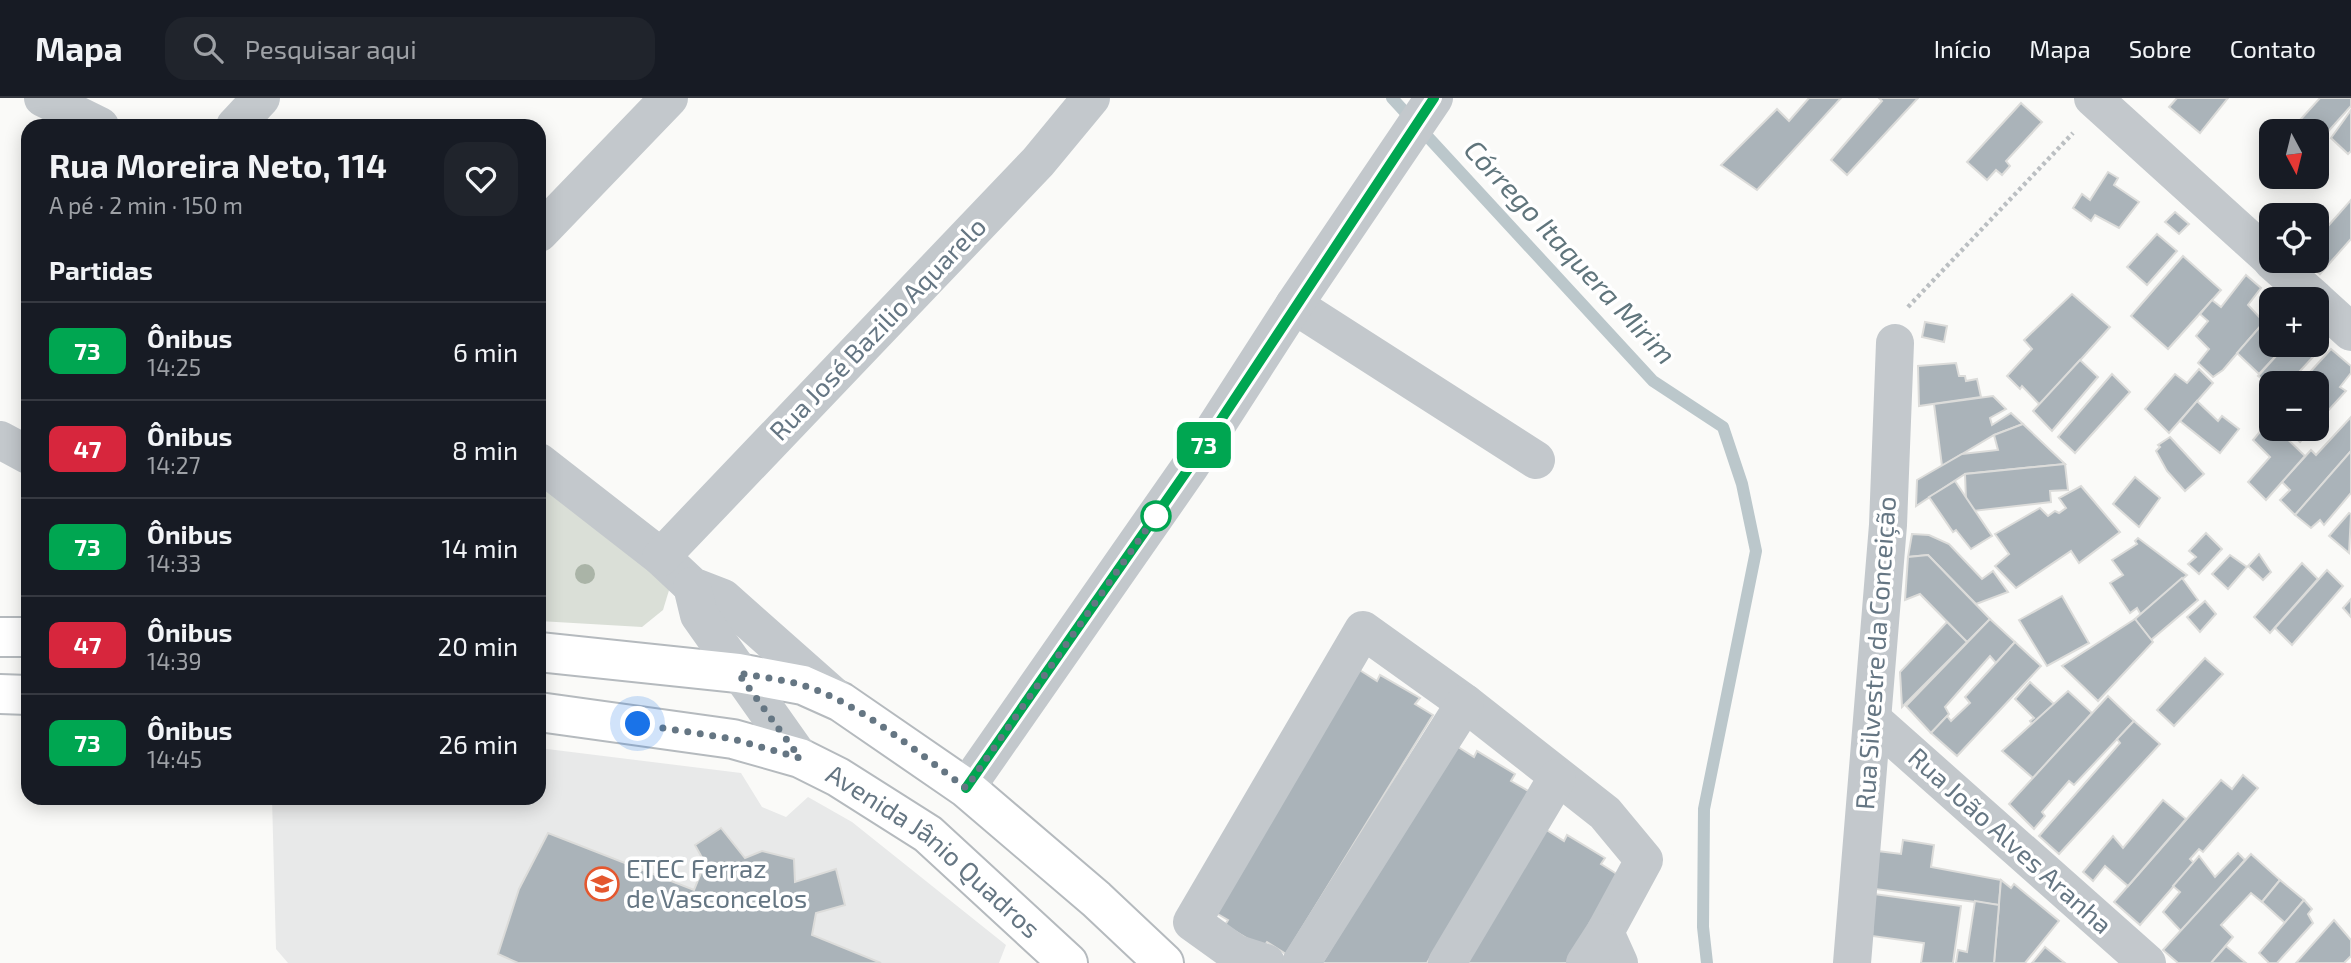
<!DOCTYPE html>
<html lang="pt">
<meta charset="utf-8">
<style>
:root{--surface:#171b24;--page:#20242c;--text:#f1f3f6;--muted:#9ea1a6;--line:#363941}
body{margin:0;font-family:"Exo 2",sans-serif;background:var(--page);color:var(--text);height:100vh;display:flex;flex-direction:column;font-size:26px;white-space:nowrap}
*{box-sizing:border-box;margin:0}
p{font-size:23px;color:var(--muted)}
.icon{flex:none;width:38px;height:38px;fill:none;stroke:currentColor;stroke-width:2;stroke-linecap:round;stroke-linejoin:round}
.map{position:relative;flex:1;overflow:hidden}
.sheet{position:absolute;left:21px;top:21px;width:525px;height:686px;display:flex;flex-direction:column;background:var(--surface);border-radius:21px;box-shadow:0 4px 18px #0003}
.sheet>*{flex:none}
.badge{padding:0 14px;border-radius:10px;font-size:24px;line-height:46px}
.needle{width:46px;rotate:173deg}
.tools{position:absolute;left:2259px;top:21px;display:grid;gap:14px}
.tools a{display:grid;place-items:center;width:70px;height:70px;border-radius:14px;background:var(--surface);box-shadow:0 4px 18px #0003;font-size:35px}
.you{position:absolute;width:35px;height:35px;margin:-18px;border:5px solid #fff;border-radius:50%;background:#1a73e8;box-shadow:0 0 0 10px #1a73e833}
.map>.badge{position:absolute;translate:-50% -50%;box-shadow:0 0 0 4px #fff}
h2{padding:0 28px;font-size:26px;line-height:63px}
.round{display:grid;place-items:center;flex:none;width:74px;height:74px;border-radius:21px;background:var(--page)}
.summary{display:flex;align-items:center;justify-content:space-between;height:119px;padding:0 28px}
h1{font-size:33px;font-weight:700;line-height:52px}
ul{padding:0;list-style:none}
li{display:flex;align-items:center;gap:21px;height:98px;padding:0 28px;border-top:2px solid var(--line)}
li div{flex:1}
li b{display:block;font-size:26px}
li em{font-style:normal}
li .badge{min-width:77px;font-weight:700;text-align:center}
header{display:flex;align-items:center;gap:42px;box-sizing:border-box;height:98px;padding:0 35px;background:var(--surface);border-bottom:2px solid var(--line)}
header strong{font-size:33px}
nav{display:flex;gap:38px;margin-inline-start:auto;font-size:24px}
.search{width:490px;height:63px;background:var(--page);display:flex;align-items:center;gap:18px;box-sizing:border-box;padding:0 24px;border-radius:21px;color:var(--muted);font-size:26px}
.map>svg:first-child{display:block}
.built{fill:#e8e9e9}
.green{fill:#dadfd7}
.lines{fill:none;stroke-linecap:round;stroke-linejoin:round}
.stream{stroke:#bbc7cb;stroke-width:12}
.building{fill:#aab3b9;stroke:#dcdcda;stroke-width:2}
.major-casing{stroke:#b5babe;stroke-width:42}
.path{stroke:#bbbfc2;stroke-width:4.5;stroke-dasharray:3.5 3.5;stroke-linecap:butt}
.minor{stroke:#c3c8cc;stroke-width:38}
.major{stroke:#fff;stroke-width:38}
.tree{fill:#aab4a7}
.line-casing{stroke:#fff;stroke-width:16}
.line{stroke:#00a651;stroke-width:10}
.walk{stroke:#657683;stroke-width:7;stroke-dasharray:0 12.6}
.stop-dot{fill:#fff;stroke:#00a651;stroke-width:3.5}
.labels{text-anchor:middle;stroke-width:7;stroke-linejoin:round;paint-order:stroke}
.street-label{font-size:26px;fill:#657683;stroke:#fff}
.poi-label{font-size:26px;fill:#657683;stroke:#fff;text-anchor:start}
.water-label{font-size:28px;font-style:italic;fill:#60757c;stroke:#fff}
</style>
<header>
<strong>Mapa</strong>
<div class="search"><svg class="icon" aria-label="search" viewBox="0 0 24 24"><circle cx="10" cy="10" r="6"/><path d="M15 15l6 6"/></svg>Pesquisar aqui</div>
<nav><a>Início</a><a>Mapa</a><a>Sobre</a><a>Contato</a></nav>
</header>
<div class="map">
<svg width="2351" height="865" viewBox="0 0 2351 865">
<rect width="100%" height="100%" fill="#fafaf8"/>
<polygon class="built" points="539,650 741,675 762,709 786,719 808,699 852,724 1006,847 999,865 288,865 276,851 272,700 539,700"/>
<polygon class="green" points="539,387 670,489 663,512 642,529 539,523"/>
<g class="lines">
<polyline class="stream" points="1392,0 1653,283 1723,329 1742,386 1756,453 1704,711 1703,829 1707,865"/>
</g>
<g class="building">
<polygon points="1809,0 1841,0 1757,92 1721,67 1777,11 1789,23"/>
<polygon points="1879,0 1918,0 1847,77 1831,62 1882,3"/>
<polygon points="2177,0 2228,0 2200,35 2169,9"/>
<polygon points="2320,0 2351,0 2351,8 2317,46 2317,33 2290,33"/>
<polygon points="2021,5 2042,24 2006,63 2010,68 2002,77 1996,72 1987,82 1967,64"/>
<polygon points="2351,12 2351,53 2348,56 2331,40"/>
<polygon points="2108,74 2118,80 2114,87 2139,104 2119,130 2095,117 2091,123 2073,110 2082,96 2090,102"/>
<polygon points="2351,102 2351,141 2320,176 2304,163 2317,163 2317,119 2328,128"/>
<polygon points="2303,108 2315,117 2294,117"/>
<polygon points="2175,114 2189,126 2179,136 2165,124"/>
<polygon points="2157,136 2177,153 2147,187 2127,169"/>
<polygon points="2183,158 2221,192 2168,251 2131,218"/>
<polygon points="2246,177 2261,190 2248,207 2264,224 2223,272 2213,279 2198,265 2209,251 2196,238 2208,223 2200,216 2212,202 2221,209"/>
<polygon points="2072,196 2110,229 2040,307 2022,288 2020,291 2007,278 2032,251 2024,242"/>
<polygon points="2272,215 2272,247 2286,247 2259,276 2237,255"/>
<polygon points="1925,224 1947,228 1944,244 1922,239"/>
<polygon points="2317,239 2325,246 2289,285 2272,285 2272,289 2258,278 2286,247 2317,247"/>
<polygon points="2331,251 2351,268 2351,275 2340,289 2346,293 2317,325 2317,285 2300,285"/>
<polygon points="2080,262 2098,279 2052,333 2033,313"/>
<polygon points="1956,265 1959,278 1965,278 1966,283 1977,281 1981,299 1919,308 1918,268"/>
<polygon points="2199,271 2213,285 2169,335 2145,311 2175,276 2187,285"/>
<polygon points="2112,276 2130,294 2075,355 2058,339"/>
<polygon points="1993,298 2006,311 1990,320 1992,327 2011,315 2023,326 1994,337 1942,368 1934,306"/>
<polygon points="2197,303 2218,323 2222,318 2239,331 2220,355 2180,323"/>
<polygon points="2351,319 2351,353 2295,417 2280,402 2290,392 2282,384 2311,352 2316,357"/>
<polygon points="2269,323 2272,331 2277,331 2305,358 2266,402 2248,384 2270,359 2253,342"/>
<polygon points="2023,326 2065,366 1965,376 1916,408 1917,382 1962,356 1998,352 1994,337"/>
<polygon points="2294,331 2312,331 2300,344 2290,335"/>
<polygon points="2170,339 2204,376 2185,393 2167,373 2156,353 2160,349 2158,347"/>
<polygon points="2351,353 2351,395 2324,427 2320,422 2311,430 2295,417"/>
<polygon points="2065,366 2068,392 2050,393 2051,404 1973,413 1966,402 1965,376"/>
<polygon points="2135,379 2160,400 2139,429 2113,406"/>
<polygon points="1955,383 1992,438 1971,451 1956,432 1953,434 1929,399"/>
<polygon points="2081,388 2120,434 2079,465 2071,453 2016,490 1995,468 2009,456 1995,436 2040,410 2048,418 2055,413 2059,415 2066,410 2059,400"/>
<polygon points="2349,415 2351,416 2349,455 2329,438"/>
<polygon points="2206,435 2222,451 2199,476 2188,466 2196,459 2189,453"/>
<polygon points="1912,436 1929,437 1949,446 1982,481 1993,473 2008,494 1976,506 1928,457 1908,459"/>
<polygon points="2138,440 2187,477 2141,517 2137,510 2130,515 2110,485 2123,477 2112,462 2137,446 2135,443"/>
<polygon points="2259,456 2271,474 2263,482 2248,468"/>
<polygon points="1928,457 1990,521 1967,544 1920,496 1905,502 1908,459"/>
<polygon points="2230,457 2247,469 2228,491 2212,476"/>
<polygon points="2302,465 2318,481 2270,535 2254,519"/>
<polygon points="2327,472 2343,488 2292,547 2275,530"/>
<polygon points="2182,480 2198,502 2151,542 2135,521"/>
<polygon points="2062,498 2089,545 2047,568 2019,522"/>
<polygon points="2351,501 2351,519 2343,510"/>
<polygon points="2205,503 2216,516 2200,534 2187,519"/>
<polygon points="1990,521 2015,544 1996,565 1990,558 1945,609 1949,616 1931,635 1906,608"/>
<polygon points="2135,521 2153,544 2098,603 2062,568"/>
<polygon points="1947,524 1967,544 1902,609 1900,574"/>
<polygon points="2015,544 2041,568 1957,658 1931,635 1947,618 1951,623 1970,605 1965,599"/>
<polygon points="2205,560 2223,576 2174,628 2157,612"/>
<polygon points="1358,571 1377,583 1380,577 1420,600 1415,606 1433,617 1286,856 1267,844 1263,850 1225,827 1228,822 1209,811"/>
<polygon points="2030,584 2054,606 2032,626 2030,623 2034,620 2015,601"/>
<polygon points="2068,593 2092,615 2033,680 2002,653"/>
<polygon points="2108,598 2134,623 2074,687 2069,683 2042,714 2045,718 2034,731 2009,706"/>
<polygon points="2134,623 2160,646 2059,756 2039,738 2120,645 2117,641"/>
<polygon points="1455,647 1474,659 1477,653 1515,676 1511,683 1530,694 1427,865 1322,865"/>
<polygon points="2243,677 2258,690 2203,754 2199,751 2190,761 2194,765 2140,827 2114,804 2221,682 2232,691"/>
<polygon points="2163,702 2186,721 2128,788 2105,768 2093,783 2083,774 2113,738 2123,750"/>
<polygon points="721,730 745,760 762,753 794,761 795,784 836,771 845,807 816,815 812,837 881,865 518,865 498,856 519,791 548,735 694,792 705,765 695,747"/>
<polygon points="1545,731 1564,743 1567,737 1605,760 1601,766 1620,778 1567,865 1463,865"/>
<polygon points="1903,742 1934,747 1931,769 2001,782 1999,807 1875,791 1877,753 1901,756"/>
<polygon points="2238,755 2245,762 2181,833 2163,814 2180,794 2173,788 2199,758 2215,779"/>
<polygon points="2251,756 2280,782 2262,804 2251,795 2221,827 2233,839 2211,865 2178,865 2163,852"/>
<polygon points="2001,782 2011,790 2014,786 2059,823 2025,865 1994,865"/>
<polygon points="2280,782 2304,802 2285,825 2262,804"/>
<polygon points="1874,796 1961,808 1953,865 1921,865 1924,845 1872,838"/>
<polygon points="2304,802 2312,811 2308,816 2313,825 2277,865 2269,865 2259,855"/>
<polygon points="1975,803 1999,807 1994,865 1956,865 1958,852 1967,854"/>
<polygon points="2334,822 2351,842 2351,858 2344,865 2296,865"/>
<polygon points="2226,848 2246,865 2211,865"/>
<polygon points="2045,849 2065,865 2032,865"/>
</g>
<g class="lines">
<defs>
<g id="major">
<polyline points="0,539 28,539"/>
<polyline points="539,554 738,575 803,587 841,604 966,690 1096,801 1164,865"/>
<polyline points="0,596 28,597"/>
<path id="s1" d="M539 614 733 641 800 660 838 679 928 736 1068 865"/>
</g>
</defs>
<use href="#major" class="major-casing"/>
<polyline class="path" points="1908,209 2073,35"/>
<g class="minor">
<polyline points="43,0 100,28"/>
<polyline points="2093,0 2272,162"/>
<polyline points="235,28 261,0"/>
<polyline points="539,135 669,0"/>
<polyline points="2272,163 2315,201"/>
<polyline points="2317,203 2351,234"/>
<polyline points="1294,207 1536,362"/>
<polyline points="0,342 28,357"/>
<polyline points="539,364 661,459 692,488 723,500 837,601"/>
<polyline points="661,459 1038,64 1091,0"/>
<polyline points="692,488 699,517 800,660"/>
<polyline points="1873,622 2147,865"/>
<polyline points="966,690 1189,370 1294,207 1434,0"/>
<polyline points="1266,865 1235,855 1192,824 1363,532 1465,605 1605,715 1644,762 1605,834 1619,865"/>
<polyline points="1301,865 1465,605"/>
<polyline points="1447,865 1557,680"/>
<polyline points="1585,865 1605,834"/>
<polyline points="1852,865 1888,427 1895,245"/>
</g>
<use href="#major" class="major"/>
</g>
<circle class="tree" cx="585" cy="476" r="10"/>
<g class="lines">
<defs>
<polyline id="line" points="966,690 1189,370 1434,0"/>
</defs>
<use href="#line" class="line-casing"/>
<use href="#line" class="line"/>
<path class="walk" d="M638 626 733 641 800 660 738 575C759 579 781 581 802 587 855 602 921 657 966 690L1157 416 1156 418"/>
</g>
<defs>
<symbol id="university-ring" viewBox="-11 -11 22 22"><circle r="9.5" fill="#fff" stroke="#e4572e" stroke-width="1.5"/><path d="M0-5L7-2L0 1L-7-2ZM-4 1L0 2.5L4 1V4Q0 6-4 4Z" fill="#e4572e"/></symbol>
</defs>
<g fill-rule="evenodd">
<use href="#university-ring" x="583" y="767" width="38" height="38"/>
</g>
<circle class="stop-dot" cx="1156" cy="418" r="14"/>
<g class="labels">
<g class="street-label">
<text transform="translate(878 231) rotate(-46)" y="9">Rua José Bazilio Aquarelo</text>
<text transform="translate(1876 555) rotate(-86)" y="9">Rua Silvestre da Conceição</text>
<text transform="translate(2010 743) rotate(42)" y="9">Rua João Alves Aranha</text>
<text dy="9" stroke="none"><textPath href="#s1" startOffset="429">Avenida Jânio Quadros</textPath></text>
</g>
<g class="poi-label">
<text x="626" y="780">ETEC Ferraz<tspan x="626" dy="30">de Vasconcelos</tspan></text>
</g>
<g class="water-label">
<text transform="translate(1570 154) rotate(47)" y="10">Córrego Itaquera Mirim</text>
</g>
</g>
</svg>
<div class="tools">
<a><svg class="needle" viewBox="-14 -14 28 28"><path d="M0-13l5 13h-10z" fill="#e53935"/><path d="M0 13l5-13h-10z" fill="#9ea1a6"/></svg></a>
<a><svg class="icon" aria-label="locate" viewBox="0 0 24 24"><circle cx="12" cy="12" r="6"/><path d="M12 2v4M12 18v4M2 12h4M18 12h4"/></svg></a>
<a>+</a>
<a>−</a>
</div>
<div class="you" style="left:638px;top:626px"></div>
<b class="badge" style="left:1204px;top:347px;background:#00a651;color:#fff">73</b>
<section class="sheet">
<div class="summary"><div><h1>Rua Moreira Neto, 114</h1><p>A pé · 2 min · 150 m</p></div><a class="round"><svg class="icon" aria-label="heart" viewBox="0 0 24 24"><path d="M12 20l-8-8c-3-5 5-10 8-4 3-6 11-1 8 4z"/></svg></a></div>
<h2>Partidas</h2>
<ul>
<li><span class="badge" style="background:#00a651;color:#fff">73</span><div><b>Ônibus</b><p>14:25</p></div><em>6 min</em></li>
<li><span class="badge" style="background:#d7263d;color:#fff">47</span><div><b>Ônibus</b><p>14:27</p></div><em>8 min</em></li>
<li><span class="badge" style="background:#00a651;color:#fff">73</span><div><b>Ônibus</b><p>14:33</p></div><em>14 min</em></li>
<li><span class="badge" style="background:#d7263d;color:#fff">47</span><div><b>Ônibus</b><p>14:39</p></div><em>20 min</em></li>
<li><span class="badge" style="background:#00a651;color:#fff">73</span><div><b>Ônibus</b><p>14:45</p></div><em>26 min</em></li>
</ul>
</section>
</div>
